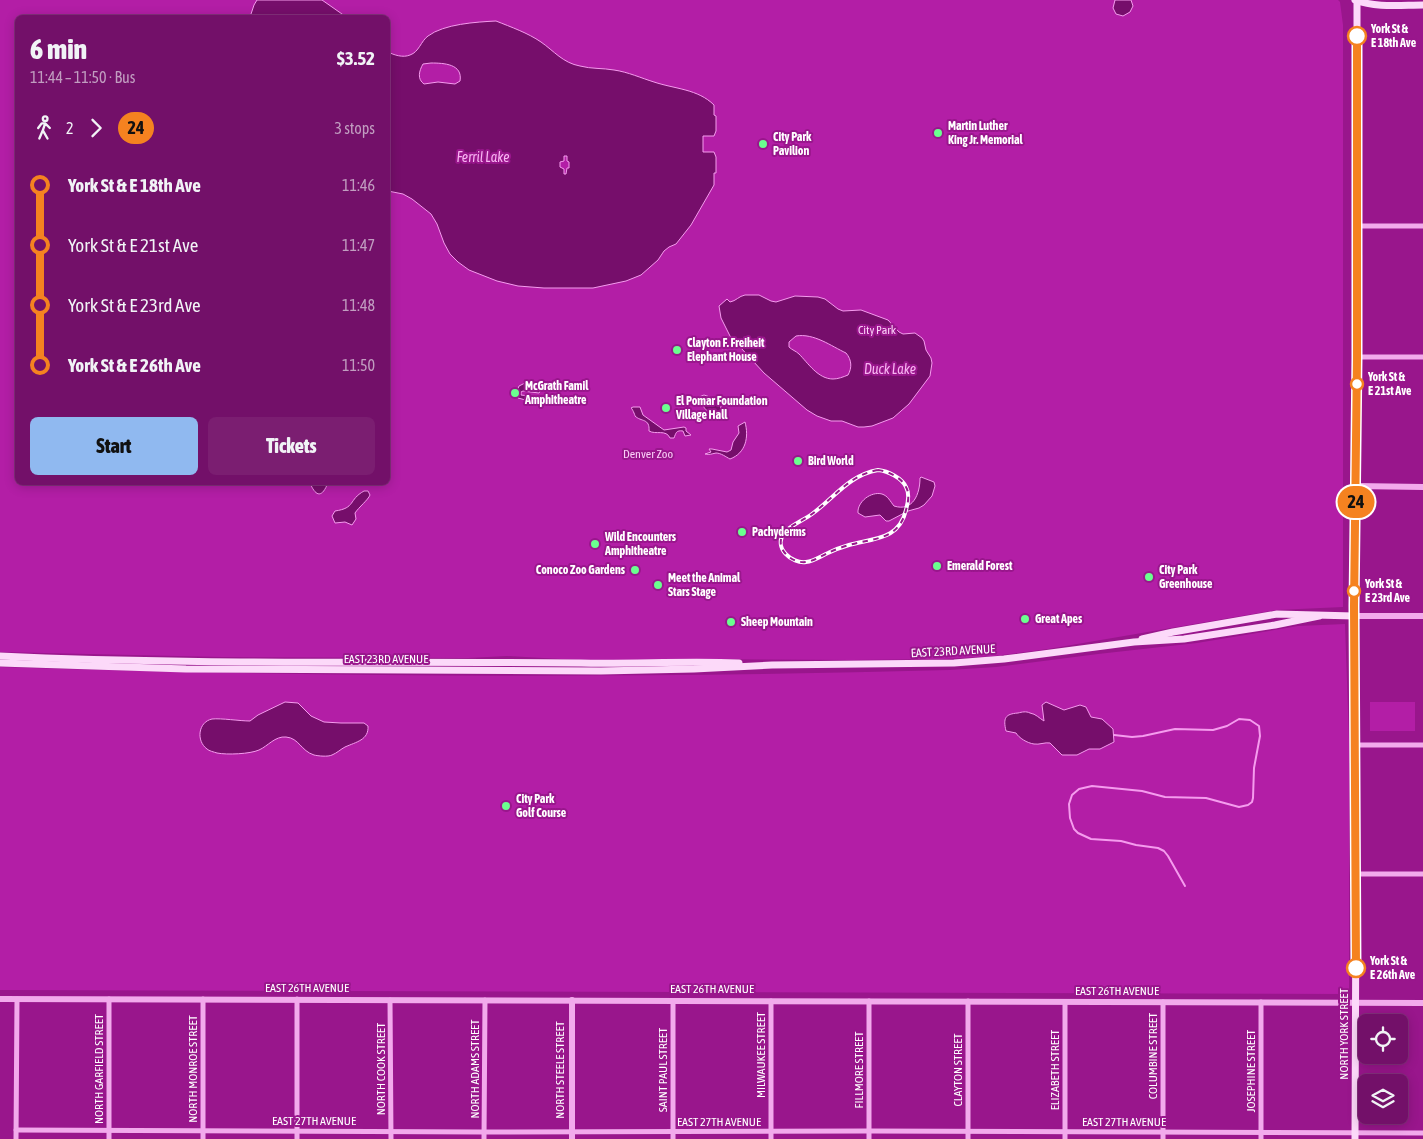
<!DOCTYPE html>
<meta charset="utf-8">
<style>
:root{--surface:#731069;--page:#7b1e71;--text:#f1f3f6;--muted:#c19dc0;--line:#85307d;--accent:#90b9f0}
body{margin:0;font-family:"Asap Condensed",sans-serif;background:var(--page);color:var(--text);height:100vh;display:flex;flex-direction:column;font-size:19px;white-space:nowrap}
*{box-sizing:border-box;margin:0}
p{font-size:16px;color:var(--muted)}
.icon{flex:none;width:28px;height:28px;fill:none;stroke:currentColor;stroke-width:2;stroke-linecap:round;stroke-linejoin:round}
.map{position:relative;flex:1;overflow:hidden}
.side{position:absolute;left:15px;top:15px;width:375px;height:470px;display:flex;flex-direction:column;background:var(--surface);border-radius:8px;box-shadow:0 2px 12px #0003,0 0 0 1px var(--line)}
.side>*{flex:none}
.badge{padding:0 10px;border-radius:16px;font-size:18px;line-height:32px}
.fabs{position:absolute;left:1358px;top:1014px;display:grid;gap:10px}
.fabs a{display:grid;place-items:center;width:50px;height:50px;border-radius:8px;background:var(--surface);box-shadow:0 2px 12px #0003,0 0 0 1px var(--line);font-size:25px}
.map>.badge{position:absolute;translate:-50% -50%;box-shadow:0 0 0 2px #fff}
.legs{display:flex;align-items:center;gap:8px;height:55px;padding:0 15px;font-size:16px}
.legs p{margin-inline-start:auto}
.head{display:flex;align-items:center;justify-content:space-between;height:85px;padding:0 15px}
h1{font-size:28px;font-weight:800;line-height:38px}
.button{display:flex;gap:10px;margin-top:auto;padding:10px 15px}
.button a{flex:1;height:58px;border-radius:8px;background:var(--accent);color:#111;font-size:20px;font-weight:800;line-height:58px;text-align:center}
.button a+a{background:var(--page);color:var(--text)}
ul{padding:0 15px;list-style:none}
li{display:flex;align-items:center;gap:18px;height:60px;font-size:19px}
li i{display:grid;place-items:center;width:8px;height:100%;margin:0 6px;background:currentColor}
li i::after{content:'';width:12px;height:12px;margin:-6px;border:4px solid;border-radius:50%;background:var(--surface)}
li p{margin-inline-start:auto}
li:first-child i{background:linear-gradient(#0000 50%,currentColor 0)}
li:last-child i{background:linear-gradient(currentColor 50%,#0000 0)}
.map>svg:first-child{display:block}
.green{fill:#b31ea6;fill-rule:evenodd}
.water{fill:#760e6b;stroke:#f59cee;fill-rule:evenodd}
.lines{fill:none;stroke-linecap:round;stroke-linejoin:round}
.stream{stroke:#f59cee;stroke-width:2}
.minor{stroke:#f2aaec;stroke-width:5}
.tertiary{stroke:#f2aaec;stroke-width:6}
.secondary{stroke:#fcd9f9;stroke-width:7}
.rail-casing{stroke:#fff;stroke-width:4}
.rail{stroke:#99168c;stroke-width:2;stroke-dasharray:5.5;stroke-linecap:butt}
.line-1-casing{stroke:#fff;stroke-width:11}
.line-1{stroke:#f58220;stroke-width:8}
.stop-1-dot{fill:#fff;stroke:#f58220;stroke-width:2.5}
.poi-dot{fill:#6bff8f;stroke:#99168c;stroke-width:2}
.labels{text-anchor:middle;stroke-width:4;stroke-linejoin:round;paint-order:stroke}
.stop-label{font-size:12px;font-weight:bold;fill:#fff;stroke:#99168c;text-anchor:start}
.poi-label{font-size:12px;font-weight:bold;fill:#fff;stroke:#99168c;text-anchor:start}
.park-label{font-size:12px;fill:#fcd1f9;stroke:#99168c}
.street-label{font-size:12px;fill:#fff;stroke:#99168c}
.water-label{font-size:14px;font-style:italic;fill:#f9b6f3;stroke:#99168c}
</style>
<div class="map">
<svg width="1423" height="1139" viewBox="0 0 1423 1139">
<rect width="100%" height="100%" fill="#99168c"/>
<g class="green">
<path d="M0 0H1338L1340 2 1343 25V607L1277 610 1048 649 994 656 944 659 852 660 691 659 596 661 507 656 468 658 221 657 0 652ZM18 18H388V482H18Z"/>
<path d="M1345 624 1349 740V994L0 990V667C316 677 633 679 949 670L996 667 1098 654 1197 643 1298 626Z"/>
<rect x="1370" y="702" width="45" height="29"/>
</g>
<g class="water">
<polygon points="257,0 322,0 342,14 346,17 250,17 254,5"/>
<polygon points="1115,0 1131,0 1133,6 1130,12 1123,16 1116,14 1113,8"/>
<path d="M496 21C511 27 528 33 541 42 554 51 563 63 580 66 591 69 603 68 614 70 628 72 641 78 654 82 675 89 698 89 714 105V115L716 116V131L714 136H703V152H714L716 157V173H714V185L691 225 676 244 669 247 664 251 658 260 641 275 626 281 593 288H544L518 286 497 281 469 270 458 262 450 254 444 243 437 224 431 214 412 199 403 194 388 191V52C394 55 403 58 410 55 419 52 421 41 428 36 444 24 476 22 496 21ZM431 63C444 63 463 64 460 81L455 84 438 82 424 84C417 79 419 71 423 64ZM564 156H567V161L569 162V168H567L566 174H564V169L560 167V162L564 161Z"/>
<path d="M745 295H759L771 301 776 302 795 296 818 297 825 299 838 309 843 311 861 310 888 320 899 332 903 334 915 333 922 338 924 341 926 350 931 358 932 363 930 376 909 404 893 418 872 426 864 427H858L842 421H831L817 416 807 410 764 373 730 336 721 318 719 306 727 299 730 302C736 301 739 296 745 295ZM796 336C814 333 831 346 846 353 852 360 852 368 848 375 843 377 838 379 833 379 818 379 808 363 799 354 796 351 792 350 789 347V342Z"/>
<polygon points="525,383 531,386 534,385 541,390 539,393 523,391 521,392 521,395 537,397 537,403 518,398 517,391 519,386"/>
<path d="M704 395 710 397V402L715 403 719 401 722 403 721 405 720 413C704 413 705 409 699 397Z"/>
<path d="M633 407H640L643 415 664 430 684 427 686 428V431L691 435 685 436 683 431C676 430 676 433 674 438H670C666 429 656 435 649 431 650 418 641 422 635 416 635 415 632 408 631 408Z"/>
<path d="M745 422C749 437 746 453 730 459 726 457 721 453 716 453 711 454 710 455 705 454L711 452 709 449H712L727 452 731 450 733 442 739 433 738 426Z"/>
<path d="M921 477 934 482 935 486 932 496 924 505 919 508 908 511 889 521H886L880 515 865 517 858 513C857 502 871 491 882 494 888 496 890 501 894 506 913 512 920 494 920 478Z"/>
<path d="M310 483H326L327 485C321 499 315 495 310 483Z"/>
<path d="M364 491H368L370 495C368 500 359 507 355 513L356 519 352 525 345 522 335 523 332 516 335 511C356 508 348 500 364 491Z"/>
<path d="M285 702 298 703 311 716 324 722 341 723H364L368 726C369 740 356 742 345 747 341 749 337 753 332 755 328 757 318 756 314 755 301 751 299 738 286 737 275 736 268 746 259 750 250 754 227 755 217 753 214 752 209 751 207 749 196 741 198 722 212 719 221 718 240 721 250 721L258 715Z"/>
<path d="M1046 702 1064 710 1080 705 1086 707 1091 717 1102 719 1113 729 1114 742 1100 749H1089L1077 755H1062L1050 743C1045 742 1039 745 1034 744 1027 743 1019 738 1016 733L1006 731C1003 718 1005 714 1018 713 1022 712 1026 711 1030 713 1036 714 1039 718 1044 721L1042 705Z"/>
</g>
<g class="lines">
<polyline class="stream" points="1114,735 1132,737 1143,736 1175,729 1213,730 1227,726 1239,719 1250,720 1259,726 1260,736 1254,768 1253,798 1252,802 1248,805 1239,807 1206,798 1165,797 1142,791 1092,786 1079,789 1072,795 1069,804 1070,818 1074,829 1078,833 1091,839 1121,841 1136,845 1158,848 1164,851 1168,856 1185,886"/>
<g class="minor">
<polyline points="1357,226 1423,226"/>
<polyline points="1357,357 1423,357"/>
<polyline points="1355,745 1423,745"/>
<polyline points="1356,874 1423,874"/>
<polyline points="390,1000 391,1139"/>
<polyline points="673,1001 673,1139"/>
<polyline points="16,1130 484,1132 869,1131 1423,1133"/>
<polyline points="16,1139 17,999"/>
<polyline points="109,1139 109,999"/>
<polyline points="203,1139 203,999"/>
<polyline points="297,1139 297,999"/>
<polyline points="484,1139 485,1000"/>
<polyline points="771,1139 771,1001"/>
<polyline points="869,1139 869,1001"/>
<polyline points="968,1139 968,1001"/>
<polyline points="1065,1139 1065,1002"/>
<polyline points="1163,1139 1163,1002"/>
<polyline points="1261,1139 1261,1002"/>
</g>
<g class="tertiary">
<polyline points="1356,486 1423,487"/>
<polyline points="1354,616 1423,616"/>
<polyline points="0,999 1423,1003"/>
<polyline points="572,1000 572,1139"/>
</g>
<g class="secondary">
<path d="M1355 0C1376 8 1401 5 1423 5"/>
<polyline points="1142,639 1173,632 1277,614 1354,616"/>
<path d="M0 656C193 665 387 661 581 663 633 664 686 661 739 663"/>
<polyline points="0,663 186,669 601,671 694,669 772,665 954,663 1004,659 1134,642 1184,639 1275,625 1319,616"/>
<polyline points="1355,1139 1356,881 1354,606 1357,357 1357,0"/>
</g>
<defs>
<path id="rail" d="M878 470C888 471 902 478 906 487 910 494 908 503 906 510 899 540 874 538 849 545 842 547 834 550 828 553 821 556 814 561 806 562 792 564 773 548 784 533 789 526 804 520 812 514 834 498 849 475 878 470Z"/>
</defs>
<use href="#rail" class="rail-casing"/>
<use href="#rail" class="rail"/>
</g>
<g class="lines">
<defs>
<polyline id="line-1" points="1356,968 1354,606 1357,358 1357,36"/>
</defs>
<use href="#line-1" class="line-1-casing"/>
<use href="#line-1" class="line-1"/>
</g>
<g class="stop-1-dot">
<circle cx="1357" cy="36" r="9"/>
<circle cx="1357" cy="384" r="6"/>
<circle cx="1354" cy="591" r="6"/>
<circle cx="1356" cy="968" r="9"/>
</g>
<g class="poi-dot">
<circle cx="938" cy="133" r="5"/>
<circle cx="763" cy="144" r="5"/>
<circle cx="677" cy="350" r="5"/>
<circle cx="515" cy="393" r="5"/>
<circle cx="666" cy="408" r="5"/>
<circle cx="798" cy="461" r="5"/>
<circle cx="742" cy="532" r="5"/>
<circle cx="595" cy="544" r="5"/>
<circle cx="937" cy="566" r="5"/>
<circle cx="635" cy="570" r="5"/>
<circle cx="1149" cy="577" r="5"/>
<circle cx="658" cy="585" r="5"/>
<circle cx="1025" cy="619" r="5"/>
<circle cx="731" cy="622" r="5"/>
<circle cx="506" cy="806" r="5"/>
</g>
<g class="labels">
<g class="stop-label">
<text x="1371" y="33">York St &amp;<tspan x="1371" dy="14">E 18th Ave</tspan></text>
<text x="1368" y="381">York St &amp;<tspan x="1368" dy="14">E 21st Ave</tspan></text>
<text x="1365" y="588">York St &amp;<tspan x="1365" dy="14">E 23rd Ave</tspan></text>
<text x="1370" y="965">York St &amp;<tspan x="1370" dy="14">E 26th Ave</tspan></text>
</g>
<g class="poi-label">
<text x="948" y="130">Martin Luther<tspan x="948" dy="14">King Jr. Memorial</tspan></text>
<text x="773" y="141">City Park<tspan x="773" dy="14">Pavilion</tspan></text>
<text x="687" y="347">Clayton F. Freiheit<tspan x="687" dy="14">Elephant House</tspan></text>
<text x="525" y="390">McGrath Famil<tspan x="525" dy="14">Amphitheatre</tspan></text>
<text x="676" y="405">El Pomar Foundation<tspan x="676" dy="14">Village Hall</tspan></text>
<text x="808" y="465">Bird World</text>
<text x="752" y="536">Pachyderms</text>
<text x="605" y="541">Wild Encounters<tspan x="605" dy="14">Amphitheatre</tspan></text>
<text x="947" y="570">Emerald Forest</text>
<text x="625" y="574" text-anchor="end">Conoco Zoo Gardens</text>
<text x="1159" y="574">City Park<tspan x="1159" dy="14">Greenhouse</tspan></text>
<text x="668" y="582">Meet the Animal<tspan x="668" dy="14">Stars Stage</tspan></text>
<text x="1035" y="623">Great Apes</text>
<text x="741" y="626">Sheep Mountain</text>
<text x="516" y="803">City Park<tspan x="516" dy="14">Golf Course</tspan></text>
</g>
<g class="park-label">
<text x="877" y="334">City Park</text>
<text x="648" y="458">Denver Zoo</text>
</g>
<g class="street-label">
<text transform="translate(953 651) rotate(-3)" y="4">EAST 23RD AVENUE</text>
<text x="386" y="663">EAST 23RD AVENUE</text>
<text x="307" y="992">EAST 26TH AVENUE</text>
<text x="712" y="993">EAST 26TH AVENUE</text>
<text x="1117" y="995">EAST 26TH AVENUE</text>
<text transform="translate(1344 1034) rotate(-90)" y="4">NORTH YORK STREET</text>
<text transform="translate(761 1055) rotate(-90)" y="4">MILWAUKEE STREET</text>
<text transform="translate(1153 1056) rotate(-90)" y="4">COLUMBINE STREET</text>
<text transform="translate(99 1069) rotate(-90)" y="4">NORTH GARFIELD STREET</text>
<text transform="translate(193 1069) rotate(-90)" y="4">NORTH MONROE STREET</text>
<text transform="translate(381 1069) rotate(-90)" y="4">NORTH COOK STREET</text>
<text transform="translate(475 1069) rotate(-90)" y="4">NORTH ADAMS STREET</text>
<text transform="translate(560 1070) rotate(-90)" y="4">NORTH STEELE STREET</text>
<text transform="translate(663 1070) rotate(-90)" y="4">SAINT PAUL STREET</text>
<text transform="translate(859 1070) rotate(-90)" y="4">FILLMORE STREET</text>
<text transform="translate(958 1070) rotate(-90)" y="4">CLAYTON STREET</text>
<text transform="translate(1055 1070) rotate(-90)" y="4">ELIZABETH STREET</text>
<text transform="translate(1251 1071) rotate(-90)" y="4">JOSEPHINE STREET</text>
<text x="314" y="1125">EAST 27TH AVENUE</text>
<text x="719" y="1126">EAST 27TH AVENUE</text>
<text x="1124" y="1126">EAST 27TH AVENUE</text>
</g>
<g class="water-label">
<text x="483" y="162">Ferril Lake</text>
<text x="890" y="374">Duck Lake</text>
</g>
</g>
</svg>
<div class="fabs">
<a><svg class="icon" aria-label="locate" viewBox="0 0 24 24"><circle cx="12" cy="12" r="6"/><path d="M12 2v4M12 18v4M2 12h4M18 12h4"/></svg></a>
<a><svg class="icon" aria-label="layers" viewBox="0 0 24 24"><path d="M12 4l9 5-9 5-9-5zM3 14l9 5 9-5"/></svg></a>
</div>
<b class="badge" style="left:1356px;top:502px;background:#f58220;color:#111">24</b>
<section class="side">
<div class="head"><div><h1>6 min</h1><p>11:44 – 11:50 · Bus</p></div><b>$3.52</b></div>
<div class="legs"><svg class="icon" aria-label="walk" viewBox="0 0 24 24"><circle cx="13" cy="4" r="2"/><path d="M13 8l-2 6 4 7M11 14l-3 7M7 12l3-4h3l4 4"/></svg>2<svg class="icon" aria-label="forward" viewBox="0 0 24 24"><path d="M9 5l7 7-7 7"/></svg><b class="badge" style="background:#f58220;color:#111">24</b><p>3 stops</p></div>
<ul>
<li><i style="color:#f58220"></i><b>York St &amp; E 18th Ave</b><p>11:46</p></li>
<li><i style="color:#f58220"></i><span>York St &amp; E 21st Ave</span><p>11:47</p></li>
<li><i style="color:#f58220"></i><span>York St &amp; E 23rd Ave</span><p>11:48</p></li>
<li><i style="color:#f58220"></i><b>York St &amp; E 26th Ave</b><p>11:50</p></li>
</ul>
<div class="button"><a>Start</a><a>Tickets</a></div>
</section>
</div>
